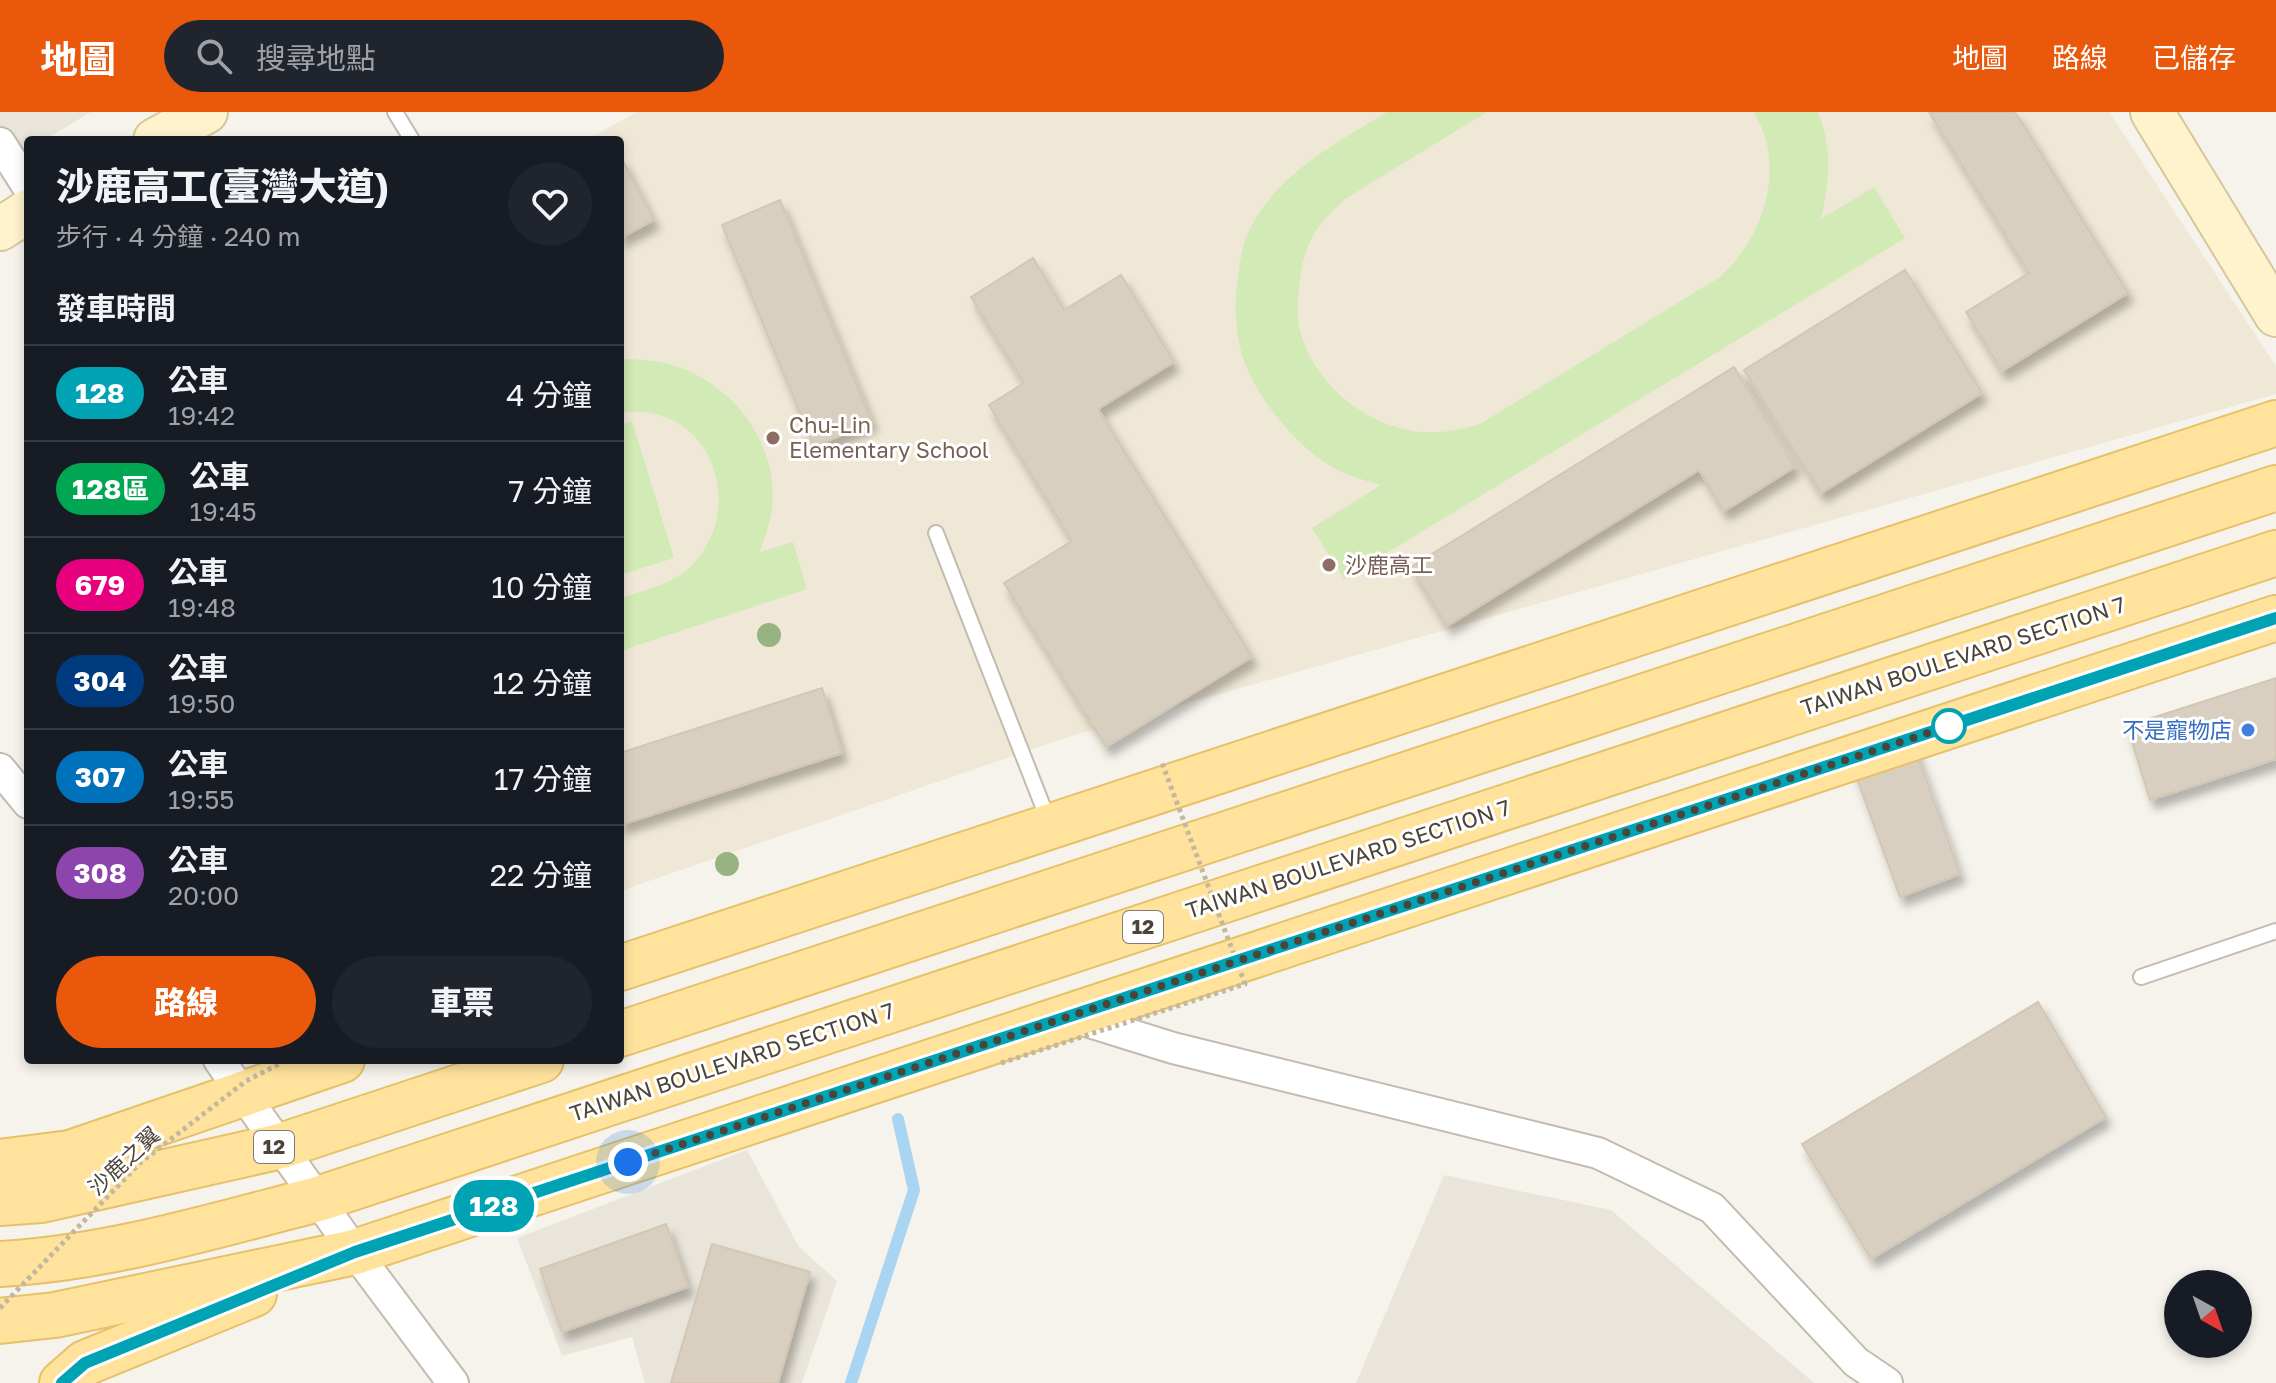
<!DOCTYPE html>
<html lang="zh-TW">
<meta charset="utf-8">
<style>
:root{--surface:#171b24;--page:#20242c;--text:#f1f3f6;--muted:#9ea1a6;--line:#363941;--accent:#ea580c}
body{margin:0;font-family:"Golos Text","Noto Sans TC",sans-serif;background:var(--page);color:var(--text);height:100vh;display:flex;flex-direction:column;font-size:30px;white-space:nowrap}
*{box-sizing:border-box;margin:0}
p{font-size:26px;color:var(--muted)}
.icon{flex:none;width:44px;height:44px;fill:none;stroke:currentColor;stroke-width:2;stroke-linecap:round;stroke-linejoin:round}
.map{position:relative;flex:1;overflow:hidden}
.panel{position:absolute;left:24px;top:24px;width:600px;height:928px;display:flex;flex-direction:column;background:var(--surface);border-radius:8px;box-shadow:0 4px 12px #0003}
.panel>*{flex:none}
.badge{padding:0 16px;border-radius:26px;font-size:28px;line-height:52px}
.needle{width:52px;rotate:140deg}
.tools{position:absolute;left:2164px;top:1158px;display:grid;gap:16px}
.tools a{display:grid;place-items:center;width:88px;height:88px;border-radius:50%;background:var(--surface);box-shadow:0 4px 12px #0003;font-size:40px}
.you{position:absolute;width:40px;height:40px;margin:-20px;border:6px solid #fff;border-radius:50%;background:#1a73e8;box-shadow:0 0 0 12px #1a73e833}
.map>.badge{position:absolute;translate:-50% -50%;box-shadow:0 0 0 4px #fff}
h2{padding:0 32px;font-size:30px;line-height:72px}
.round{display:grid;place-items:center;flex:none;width:84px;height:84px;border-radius:42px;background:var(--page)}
.head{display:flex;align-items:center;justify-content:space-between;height:136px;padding:0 32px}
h1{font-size:38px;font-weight:800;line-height:60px}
.primary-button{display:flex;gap:16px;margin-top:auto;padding:16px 32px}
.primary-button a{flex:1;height:92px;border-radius:48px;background:var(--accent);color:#fff;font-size:32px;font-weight:800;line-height:92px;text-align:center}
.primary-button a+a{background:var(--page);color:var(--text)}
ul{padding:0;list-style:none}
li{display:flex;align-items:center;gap:24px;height:96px;padding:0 32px;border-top:2px solid var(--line)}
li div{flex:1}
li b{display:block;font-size:30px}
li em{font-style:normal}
li .badge{min-width:88px;font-weight:700;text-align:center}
header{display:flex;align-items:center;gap:48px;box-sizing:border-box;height:112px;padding:0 40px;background:var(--accent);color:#fff}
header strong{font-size:38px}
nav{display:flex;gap:44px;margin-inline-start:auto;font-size:28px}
.search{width:560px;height:72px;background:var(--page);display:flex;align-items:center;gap:20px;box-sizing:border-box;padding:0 28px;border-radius:44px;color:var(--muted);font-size:30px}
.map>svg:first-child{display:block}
.residential{fill:#eae5da}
.education{fill:#efe8d6}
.green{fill:#d2eab5}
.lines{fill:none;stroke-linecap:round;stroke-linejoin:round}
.stream{stroke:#a9d4f2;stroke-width:12}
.building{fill:#d8cfc1;stroke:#d3c7b4;stroke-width:2;filter:url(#shadow)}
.lane-casing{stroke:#c2bbae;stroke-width:18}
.street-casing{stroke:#c2bbae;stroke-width:34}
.secondary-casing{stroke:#d6c79b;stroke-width:46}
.primary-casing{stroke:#e6c16a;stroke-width:48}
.lane{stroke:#fff;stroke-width:14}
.street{stroke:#fff;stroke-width:30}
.secondary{stroke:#fff3cd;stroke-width:42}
.primary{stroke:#ffe39c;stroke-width:44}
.path-bridge{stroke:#c4b79f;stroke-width:5;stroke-dasharray:4 4;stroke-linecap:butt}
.tree{fill:#97b381}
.line-casing{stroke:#fff;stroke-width:18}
.line{stroke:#00a3b4;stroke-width:12}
.walk{stroke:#4b4439;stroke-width:8;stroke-dasharray:0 14.4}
.education-dot{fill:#8d6e63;stroke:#fff;stroke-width:3}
.stop-dot{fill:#fff;stroke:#00a3b4;stroke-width:4}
.shop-dot{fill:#3f7fe0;stroke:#fff;stroke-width:3}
.labels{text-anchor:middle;stroke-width:6;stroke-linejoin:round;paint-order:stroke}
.shield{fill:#fff;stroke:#817c74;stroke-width:2}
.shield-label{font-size:20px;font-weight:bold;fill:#4b4439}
.education-label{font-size:22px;fill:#785e54;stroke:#fff;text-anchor:start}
.street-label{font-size:22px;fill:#4b4439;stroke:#fff}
.shop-label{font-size:22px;fill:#366cbe;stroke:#fff;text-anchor:end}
</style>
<header>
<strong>地圖</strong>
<div class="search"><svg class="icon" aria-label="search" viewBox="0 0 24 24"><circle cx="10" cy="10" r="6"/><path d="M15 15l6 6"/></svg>搜尋地點</div>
<nav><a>地圖</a><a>路線</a><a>已儲存</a></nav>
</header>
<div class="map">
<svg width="2276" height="1271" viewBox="0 0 2276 1271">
<defs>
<filter id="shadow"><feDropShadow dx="5" dy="9" stdDeviation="4" flood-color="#0004"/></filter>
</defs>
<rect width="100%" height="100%" fill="#f6f3ec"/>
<g class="residential">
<polygon points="0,0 91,0 44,28 28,28 28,37 0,53"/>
<polygon points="747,1038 799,1135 837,1169 802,1271 645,1271 632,1225 562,1244 517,1126"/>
<polygon points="1444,1063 1611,1098 1814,1271 1356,1271"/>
</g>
<polygon class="education" points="637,0 2109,0 2276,254 2276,282 1068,625 620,779 620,28 586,28"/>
<g class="green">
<path d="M1387 0H1487L1345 87C1333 99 1321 109 1313 124 1304 140 1300 159 1299 177 1298 190 1296 206 1300 219 1314 271 1361 310 1413 319 1436 323 1458 318 1480 312L1720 165C1766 123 1786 55 1754 0H1818C1833 36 1829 71 1821 107L1874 75 1905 126 1344 467 1312 416 1381 373C1363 368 1345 363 1329 353 1293 331 1252 281 1241 239 1235 215 1234 190 1238 166 1240 148 1243 128 1252 113 1281 59 1337 31 1387 0Z"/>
<path d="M620 247C637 247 653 248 669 252 732 269 780 332 772 398 770 412 764 426 760 440L793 430 807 477 620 539V486C642 479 670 473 688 457 752 398 710 286 620 301Z"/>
<polygon points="632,309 674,446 620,463 620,313"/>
</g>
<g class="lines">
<polyline class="stream" points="851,1271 914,1078 898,1007"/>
</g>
<g class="building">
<polygon points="1929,0 2015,0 2128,181 2002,259 1966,200 2029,161"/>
<polygon points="622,47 654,108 620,126 620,48"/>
<polygon points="780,88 872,310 814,335 722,113"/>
<polygon points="1033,146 1064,198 1121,163 1174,250 1098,297 1252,545 1106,635 1004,471 1072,429 989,293 1024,271 971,185"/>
<polygon points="1905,158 1982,281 1821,381 1744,258"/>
<polygon points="1734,255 1795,355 1724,399 1699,358 1447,514 1411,455"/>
<polygon points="2276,566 2276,647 2150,688 2127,614"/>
<polygon points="822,576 842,641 620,713 620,641"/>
<polygon points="1913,631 1960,762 1900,785 1852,653"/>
<polygon points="2038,890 2106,1005 1871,1147 1802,1032"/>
<polygon points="666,1112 688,1175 562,1220 540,1157"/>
<polygon points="712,1132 810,1160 778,1271 671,1271"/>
</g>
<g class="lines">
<defs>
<g id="lane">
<polyline points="395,0 412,28"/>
<polyline points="936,421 1049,710"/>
<polyline points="2141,865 2276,819"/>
</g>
<g id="street">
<polyline points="0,31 28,75"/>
<polyline points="0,657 28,691"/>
<polyline points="1070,904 1173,936 1598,1041 1712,1096 1856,1250 1887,1271"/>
<polyline points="219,948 355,1140 453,1271"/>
</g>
<g id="secondary">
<polyline points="2152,0 2276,203"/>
<polyline points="155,28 206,0"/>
<polyline points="0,117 28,99"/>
</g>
<g id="primary">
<polyline points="620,856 2276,311"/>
<polyline points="620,922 2276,376"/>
<polyline points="0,1050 70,1041 342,948"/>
<polyline points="0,1091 41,1088 281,1034 541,948"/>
<path d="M0 1152C109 1146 213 1114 318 1087L2276 441"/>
<polyline points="0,1209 55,1203 355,1140 2276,506"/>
<polyline points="62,1271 85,1251 254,1182"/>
</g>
</defs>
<use href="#lane" class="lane-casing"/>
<use href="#street" class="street-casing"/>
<use href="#secondary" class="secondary-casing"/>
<use href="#primary" class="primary-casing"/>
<use href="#lane" class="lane"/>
<use href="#street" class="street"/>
<use href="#secondary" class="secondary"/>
<use href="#primary" class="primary"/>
<g class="path-bridge">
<polyline points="1001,951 1245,872 1162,651"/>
<polyline points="0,1196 140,1051 246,969 287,948"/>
</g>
</g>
<g class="tree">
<circle cx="769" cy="523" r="12"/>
<circle cx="727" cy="752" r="12"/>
</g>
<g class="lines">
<defs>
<polyline id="line" points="62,1271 85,1251 355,1140 2276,506"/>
</defs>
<use href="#line" class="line-casing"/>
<use href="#line" class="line"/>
<polyline class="walk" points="628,1050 1949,614"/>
</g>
<g class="education-dot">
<circle cx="773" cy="326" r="8"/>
<circle cx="1329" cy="453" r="8"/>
</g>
<circle class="stop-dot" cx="1949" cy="614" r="16"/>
<circle class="shop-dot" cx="2248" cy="618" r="8"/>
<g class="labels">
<g class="shield">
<rect x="1123" y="799" width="40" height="32" rx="6"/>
<rect x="254" y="1019" width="40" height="32" rx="6"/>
</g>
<g class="shield-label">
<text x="1143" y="822">12</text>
<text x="274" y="1042">12</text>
</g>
<g class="education-label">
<text x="789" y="321">Chu-Lin<tspan x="789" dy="25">Elementary School</tspan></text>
<text x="1345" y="461">沙鹿高工</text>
</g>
<g class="street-label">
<text transform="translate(1963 544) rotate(-18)" y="8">TAIWAN BOULEVARD SECTION 7</text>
<text transform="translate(1348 747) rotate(-18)" y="8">TAIWAN BOULEVARD SECTION 7</text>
<text transform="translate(732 950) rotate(-18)" y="8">TAIWAN BOULEVARD SECTION 7</text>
<text transform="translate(124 1049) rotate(-43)" y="8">沙鹿之翼</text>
</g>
<g class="shop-label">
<text x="2232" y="626">不是寵物店</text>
</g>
</g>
</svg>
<div class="tools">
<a><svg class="needle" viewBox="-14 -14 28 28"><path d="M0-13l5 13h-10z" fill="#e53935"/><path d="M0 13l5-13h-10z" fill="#9ea1a6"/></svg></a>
</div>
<div class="you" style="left:628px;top:1050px"></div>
<b class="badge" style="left:494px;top:1094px;background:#00a3b4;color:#fff">128</b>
<section class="panel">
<div class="head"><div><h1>沙鹿高工(臺灣大道)</h1><p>步行 · 4 分鐘 · 240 m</p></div><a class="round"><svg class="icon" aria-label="heart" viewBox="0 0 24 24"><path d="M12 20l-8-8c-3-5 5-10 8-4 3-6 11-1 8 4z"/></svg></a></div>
<h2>發車時間</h2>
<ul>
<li><span class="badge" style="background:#00a3b4;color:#fff">128</span><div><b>公車</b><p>19:42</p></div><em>4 分鐘</em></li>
<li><span class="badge" style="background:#00a651;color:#fff">128區</span><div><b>公車</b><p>19:45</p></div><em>7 分鐘</em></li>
<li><span class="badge" style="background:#e6007e;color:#fff">679</span><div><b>公車</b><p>19:48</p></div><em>10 分鐘</em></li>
<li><span class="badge" style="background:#003b80;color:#fff">304</span><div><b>公車</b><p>19:50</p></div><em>12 分鐘</em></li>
<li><span class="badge" style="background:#0072bc;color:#fff">307</span><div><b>公車</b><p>19:55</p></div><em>17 分鐘</em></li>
<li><span class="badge" style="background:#8e44ad;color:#fff">308</span><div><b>公車</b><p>20:00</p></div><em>22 分鐘</em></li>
</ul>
<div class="primary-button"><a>路線</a><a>車票</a></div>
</section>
</div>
